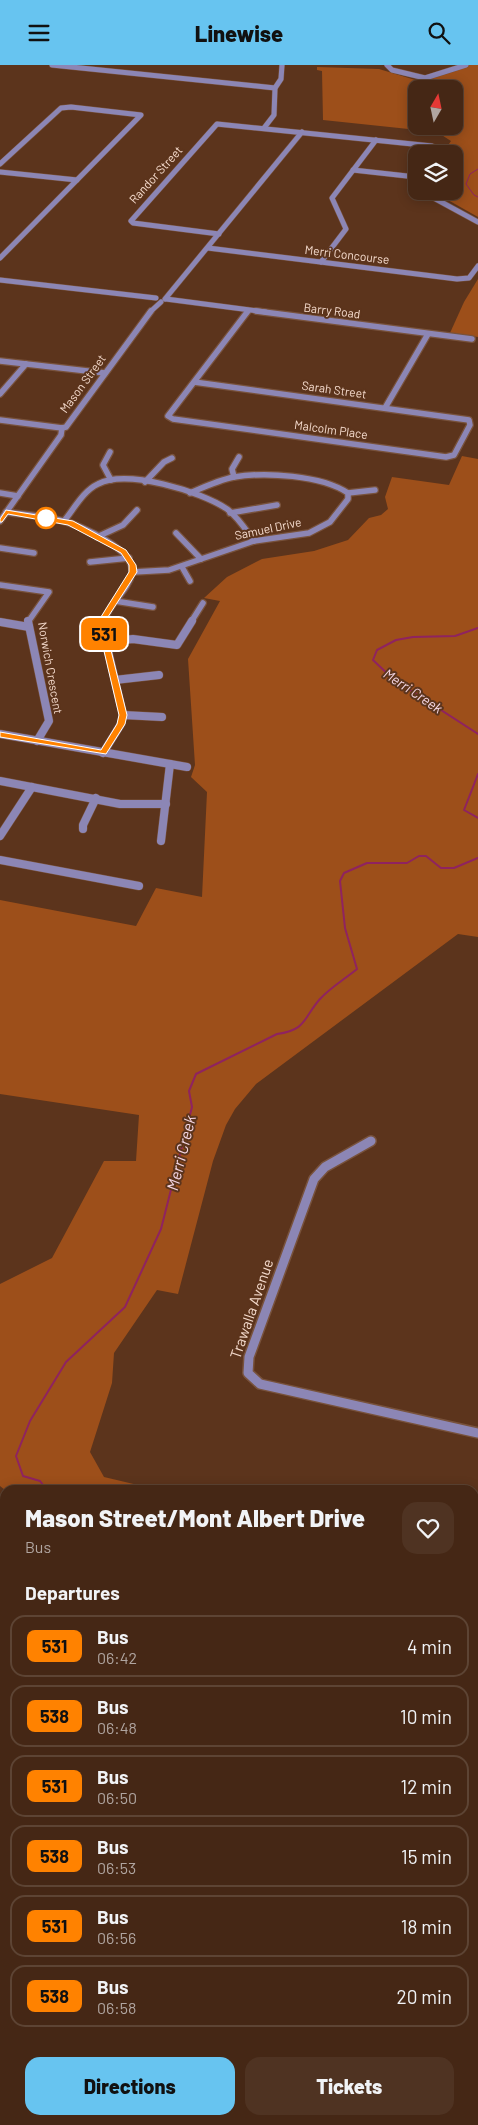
<!DOCTYPE html>
<style>
:root{--surface:#452715;--page:#4f3322;--text:#f1f3f6;--muted:#b0a5a0;--line:#5d4434;--accent:#67c4f0}
body{margin:0;font-family:Barlow,sans-serif;background:var(--page);color:var(--text);height:100vh;display:flex;flex-direction:column;font-size:19px;white-space:nowrap}
*{box-sizing:border-box;margin:0}
p{font-size:16px;color:var(--muted)}
.icon{flex:none;width:28px;height:28px;fill:none;stroke:currentColor;stroke-width:2;stroke-linecap:round;stroke-linejoin:round}
.map{position:relative;flex:1;overflow:hidden}
.details{position:absolute;left:0px;top:1420px;width:479px;height:640px;display:flex;flex-direction:column;background:var(--surface);border-radius:15px 15px 0 0;box-shadow:0 2px 12px #0003,0 0 0 1px var(--line)}
.details>*{flex:none}
.badge{padding:0 10px;border-radius:8px;font-size:18px;line-height:32px}
.needle{width:32px;rotate:9deg}
.tools{position:absolute;left:408px;top:15px;display:grid;gap:10px}
.tools a{display:grid;place-items:center;width:55px;height:55px;border-radius:10px;background:var(--surface);box-shadow:0 2px 12px #0003,0 0 0 1px var(--line);font-size:25px}
.map>.badge{position:absolute;translate:-50% -50%;box-shadow:0 0 0 2px #fff}
h2{padding:0 25px;font-size:19px;line-height:45px}
.round{display:grid;place-items:center;flex:none;width:52px;height:52px;border-radius:15px;background:var(--page)}
.headline{display:flex;align-items:center;justify-content:space-between;height:85px;padding:0 25px}
h1{font-size:24px;font-weight:800;line-height:38px}
.primary-button{display:flex;gap:10px;margin-top:auto;padding:10px 25px}
.primary-button a{flex:1;height:58px;border-radius:15px;background:var(--accent);color:#111;font-size:20px;font-weight:800;line-height:58px;text-align:center}
.primary-button a+a{background:var(--page);color:var(--text)}
ul{padding:0;list-style:none}
li{display:flex;align-items:center;gap:15px;height:62px;margin:0 10px 8px;padding:0 15px;border:2px solid var(--line);border-radius:15px}
li div{flex:1}
li b{display:block;font-size:19px}
li em{font-style:normal}
li .badge{min-width:55px;font-weight:700;text-align:center}
header{display:flex;justify-content:space-between;align-items:center;height:65px;padding:0 25px;background:var(--accent);color:#111;font-size:22px;font-weight:800}
.map>svg:first-child{display:block}
.green{fill:#9d4f1a;fill-rule:evenodd}
.lines{fill:none;stroke-linecap:round;stroke-linejoin:round}
.stream-far2{stroke:#8f2360;stroke-width:1}
.stream-far1{stroke:#8f2360;stroke-width:2}
.stream{stroke:#8f2360;stroke-width:2.5}
.minor-far4-casing{stroke:#78523c;stroke-width:6}
.minor-far3-casing{stroke:#78523c;stroke-width:8}
.minor-far2-casing{stroke:#78523c;stroke-width:9}
.minor-far1-casing{stroke:#78523c;stroke-width:12}
.minor-casing{stroke:#78523c;stroke-width:14}
.major-casing{stroke:#78523c;stroke-width:3}
.highway-casing{stroke:#78523c;stroke-width:3}
.minor-far4{stroke:#8c86b5;stroke-width:5}
.minor-far3{stroke:#8c86b5;stroke-width:5.5}
.minor-far2{stroke:#8c86b5;stroke-width:8}
.minor-far1{stroke:#8c86b5;stroke-width:9}
.minor{stroke:#8c86b5;stroke-width:12}
.major{fill:#d9d4fa;fill-rule:evenodd}
.highway{fill:#f8f8f8;fill-rule:evenodd}
.line{fill:#ff8200;stroke:#fff}
.stop-dot{fill:#fff;stroke:#ff8200;stroke-width:2.5}
.labels{text-anchor:middle;stroke-width:4;stroke-linejoin:round;paint-order:stroke}
.far-street-label{font-size:12px;fill:#f5dbcd;stroke:#5c341c}
.far-water-label{font-size:14px;font-style:italic;fill:#f5d7e4;stroke:#5c341c}
.street-label{font-size:15px;fill:#f5dbcd;stroke:#5c341c}
.water-label{font-size:16px;font-style:italic;fill:#f5d7e4;stroke:#5c341c}
</style>
<header><svg class="icon" aria-label="menu" viewBox="0 0 24 24"><path d="M4 6h16M4 12h16M4 18h16"/></svg>Linewise<svg class="icon" aria-label="search" viewBox="0 0 24 24"><circle cx="10" cy="10" r="6"/><path d="M15 15l6 6"/></svg></header>
<div class="map">
<svg width="478" height="2060" viewBox="0 0 478 2060">
<rect width="100%" height="100%" fill="#5c341c"/>
<g class="green">
<path d="M465 0H478V152L432 126H454V89H442L451 76 437 67 323 55 322 6 317 5V2L379 4 422 17ZM416 24H454V61H416Z"/>
<polygon points="478,214 478,272 450,268 464,237"/>
<polygon points="462,391 478,394 478,872 458,869 256,1019 235,1044 226,1060 213,1096 178,1229 157,1225 114,1288 112,1318 90,1387 104,1412 159,1425 5,1425 0,1421 0,1219 52,1193 104,1096 136,1096 139,1050 0,1029 0,835 136,861 156,823 202,832 207,727 191,712 195,700 188,594 220,536 204,533 227,512 262,494 314,486 348,475 369,453 381,450 388,444 385,432 392,412 449,420"/>
<polygon points="5,1920 5,2055 281,2055 279,2060 0,2060 0,1921"/>
</g>
<g class="lines">
<polyline class="stream-far2" points="478,104 470,109 466,119 474,130 478,132"/>
<g class="stream-far1">
<polyline points="478,563 455,571 413,572 396,575 377,585 373,595 393,614 478,669"/>
<polyline points="478,709 464,745 478,753"/>
<path d="M47 1425 40 1416 23 1411 16 1391 30 1356 66 1297 125 1242 161 1164 192 1042 189 1026 196 1009 277 969C307 965 303 953 320 934 331 922 345 914 357 904L345 863 340 816 344 808 367 798H407L419 791H426L441 803H454L478 793"/>
</g>
<g class="stream">
<polyline points="0,1788 5,1788"/>
<polyline points="147,2055 152,2060"/>
<polyline points="67,2060 73,2055"/>
</g>
<defs>
<g id="minor-far4">
<polyline points="52,0 275,23"/>
<polyline points="387,0 392,5 425,13 466,0"/>
<polyline points="264,63 274,50 275,23 281,14 282,0"/>
<polyline points="0,99 61,43 71,42 141,50 0,193"/>
<polyline points="353,105 416,112"/>
<polyline points="0,107 77,115"/>
<polyline points="421,126 478,157"/>
<polyline points="219,169 133,158 131,156 217,59 432,81 439,84 435,89"/>
<polyline points="208,183 457,214 469,213 478,201"/>
<polyline points="321,197 346,164 332,133 376,75"/>
<polyline points="0,215 156,233"/>
<polyline points="165,234 302,67"/>
<polyline points="166,234 266,247"/>
<polyline points="150,247 161,237"/>
</g>
<g id="minor-far3">
<polyline points="256,246 472,274"/>
<polyline points="0,296 105,308"/>
<polyline points="194,317 469,355 470,360 454,390 446,392 173,354 168,351 248,246"/>
<polyline points="0,329 26,299"/>
<polyline points="385,343 428,269"/>
<polyline points="0,355 62,363"/>
<polyline points="62,363 66,362 151,246"/>
<polyline points="110,387 103,400 111,415"/>
<polyline points="234,412 232,404 239,392"/>
<polyline points="145,417 164,397 172,393"/>
<polyline points="0,428 18,431"/>
<polyline points="348,428 375,425"/>
<path d="M6 447C25 450 44 451 63 456 80 460 136 485 132 508 128 527 108 538 104 557"/>
<polyline points="230,448 277,440"/>
<polyline points="0,456 61,370 62,363"/>
<path d="M64 456C74 444 83 426 98 419 127 404 200 426 227 444 238 452 246 465 254 476"/>
<polyline points="176,468 201,494"/>
<polyline points="97,472 123,460 137,445"/>
<polyline points="0,483 34,488"/>
<polyline points="90,497 129,493"/>
<polyline points="182,502 190,516"/>
<path d="M133 507 169 505 254 476 309 468 330 457 348 434V428C321 410 265 407 234 412 219 415 204 422 190 428"/>
<polyline points="0,520 49,527 28,557"/>
<polyline points="115,536 153,542"/>
<polyline points="0,557 2,557"/>
<polyline points="191,557 203,538"/>
</g>
<g id="minor-far2">
<polyline points="28,556 49,656 37,676"/>
<polyline points="0,557 29,562"/>
<polyline points="106,577 133,574 177,580 192,556"/>
<polyline points="115,615 159,610"/>
<polyline points="123,650 162,652"/>
<polyline points="0,669 187,702"/>
<polyline points="103,688 121,659 123,650 104,569 104,556"/>
<polyline points="0,716 120,739 166,739"/>
<polyline points="83,764 83,760 96,733"/>
<polyline points="0,771 32,722"/>
<polyline points="161,776 170,699"/>
<polyline points="0,795 139,821"/>
</g>
<polyline id="minor-far1" points="371,1076 325,1102 314,1114 249,1292 248,1308 260,1319 478,1368"/>
<g id="minor">
<polyline points="474,1879 478,1860"/>
<polyline points="474,1915 478,1915"/>
<polyline points="474,2028 478,2029"/>
<polyline points="358,2060 359,2055"/>
</g>
<g id="major">
<polygon points="474,1836 478,1837 478,1853 474,1852"/>
<polygon points="474,1861 478,1862 478,1878 474,1877"/>
<polygon points="5,1879 5,1895 0,1897 0,1881"/>
<polygon points="5,1900 5,1916 0,1918 0,1902"/>
</g>
<g id="highway">
<rect x="0" y="1712" width="5" height="16"/>
<rect x="474" y="1725" width="4" height="16"/>
<polygon points="0,1737 5,1738 5,1754 0,1753"/>
<rect x="474" y="1749" width="4" height="16"/>
</g>
</defs>
<use href="#minor-far4" class="minor-far4-casing"/>
<use href="#minor-far3" class="minor-far3-casing"/>
<use href="#minor-far2" class="minor-far2-casing"/>
<use href="#minor-far1" class="minor-far1-casing"/>
<use href="#minor" class="minor-casing"/>
<use href="#major" class="major-casing"/>
<use href="#highway" class="highway-casing"/>
<use href="#minor-far4" class="minor-far4"/>
<use href="#minor-far3" class="minor-far3"/>
<use href="#minor-far2" class="minor-far2"/>
<use href="#minor-far1" class="minor-far1"/>
<use href="#minor" class="minor"/>
<use href="#major" class="major"/>
<use href="#highway" class="highway"/>
</g>
<polygon class="line" points="6,445 73,456 126,485 136,500 137,507 106,555 107,569 127,650 125,659 106,689 0,672 0,667 101,685 117,659 119,650 100,569 99,555 129,507 129,500 121,488 68,460 8,449 2,457 0,457 0,454"/>
<circle class="stop-dot" cx="46" cy="453" r="10"/>
<g class="labels">
<g class="far-street-label">
<text transform="translate(156 110) rotate(-48)" y="4">Randor Street</text>
<text transform="translate(347 190) rotate(7)" y="4">Merri Concourse</text>
<text transform="translate(332 246) rotate(7)" y="4">Barry Road</text>
<text transform="translate(83 319) rotate(-54)" y="4">Mason Street</text>
<text transform="translate(334 325) rotate(8)" y="4">Sarah Street</text>
<text transform="translate(331 365) rotate(8)" y="4">Malcolm Place</text>
<text transform="translate(268 464) rotate(-12)" y="4">Samuel Drive</text>
<text transform="translate(50 603) rotate(80)" y="4">Norwich Crescent</text>
</g>
<g class="far-water-label">
<text transform="translate(413 626) rotate(34)" y="5">Merri Creek</text>
</g>
<g class="street-label">
<text transform="translate(252 1244) rotate(-71)" y="5">Trawalla Avenue</text>
</g>
<g class="water-label">
<text transform="translate(181 1088) rotate(-76)" y="6">Merri Creek</text>
</g>
</g>
</svg>
<div class="tools">
<a><svg class="needle" viewBox="-14 -14 28 28"><path d="M0-13l5 13h-10z" fill="#e53935"/><path d="M0 13l5-13h-10z" fill="#b0a5a0"/></svg></a>
<a><svg class="icon" aria-label="layers" viewBox="0 0 24 24"><path d="M12 4l9 5-9 5-9-5zM3 14l9 5 9-5"/></svg></a>
</div>
<b class="badge" style="left:104px;top:569px;background:#ff8200;color:#111">531</b>
<section class="details">
<div class="headline"><div><h1>Mason Street/Mont Albert Drive</h1><p>Bus</p></div><a class="round"><svg class="icon" aria-label="heart" viewBox="0 0 24 24"><path d="M12 20l-8-8c-3-5 5-10 8-4 3-6 11-1 8 4z"/></svg></a></div>
<h2>Departures</h2>
<ul>
<li><span class="badge" style="background:#ff8200;color:#111">531</span><div><b>Bus</b><p>06:42</p></div><em>4 min</em></li>
<li><span class="badge" style="background:#ff8200;color:#111">538</span><div><b>Bus</b><p>06:48</p></div><em>10 min</em></li>
<li><span class="badge" style="background:#ff8200;color:#111">531</span><div><b>Bus</b><p>06:50</p></div><em>12 min</em></li>
<li><span class="badge" style="background:#ff8200;color:#111">538</span><div><b>Bus</b><p>06:53</p></div><em>15 min</em></li>
<li><span class="badge" style="background:#ff8200;color:#111">531</span><div><b>Bus</b><p>06:56</p></div><em>18 min</em></li>
<li><span class="badge" style="background:#ff8200;color:#111">538</span><div><b>Bus</b><p>06:58</p></div><em>20 min</em></li>
</ul>
<div class="primary-button"><a>Directions</a><a>Tickets</a></div>
</section>
</div>
